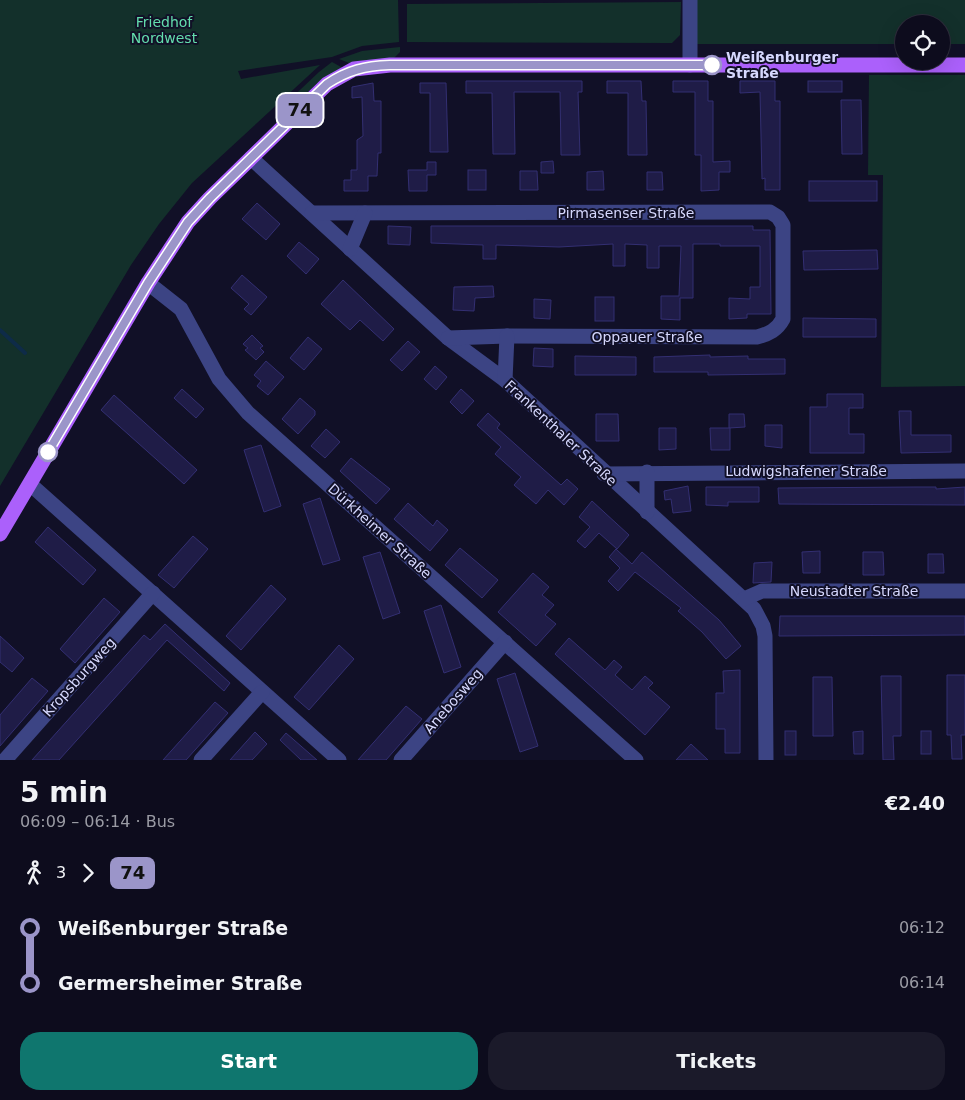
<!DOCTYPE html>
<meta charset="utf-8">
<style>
:root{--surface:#0d0c1d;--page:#1b1a2a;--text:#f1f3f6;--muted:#9a9ba4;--line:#2d2c3b;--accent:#0f766e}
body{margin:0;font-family:"DejaVu Sans",sans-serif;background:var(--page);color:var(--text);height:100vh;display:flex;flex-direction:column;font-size:19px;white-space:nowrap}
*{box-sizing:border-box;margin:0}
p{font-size:16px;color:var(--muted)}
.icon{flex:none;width:28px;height:28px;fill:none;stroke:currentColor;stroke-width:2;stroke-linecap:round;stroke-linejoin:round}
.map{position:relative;height:760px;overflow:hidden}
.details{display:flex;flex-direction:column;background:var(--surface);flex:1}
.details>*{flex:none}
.badge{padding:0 10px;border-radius:8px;font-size:18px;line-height:32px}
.controls{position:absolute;left:895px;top:15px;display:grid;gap:10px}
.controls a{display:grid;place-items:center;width:55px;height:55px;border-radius:50%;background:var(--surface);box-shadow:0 5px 20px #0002,0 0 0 1px var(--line);font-size:25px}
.map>.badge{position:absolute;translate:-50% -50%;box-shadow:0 0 0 2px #fff}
.legs{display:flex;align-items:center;gap:8px;height:55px;padding:0 20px;font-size:16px}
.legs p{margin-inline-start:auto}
.overview{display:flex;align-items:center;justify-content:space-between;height:85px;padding:0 20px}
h1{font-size:28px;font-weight:800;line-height:38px}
.button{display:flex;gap:10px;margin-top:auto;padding:10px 20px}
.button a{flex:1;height:58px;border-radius:20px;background:var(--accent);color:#fff;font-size:20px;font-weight:800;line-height:58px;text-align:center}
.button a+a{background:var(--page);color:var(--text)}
ul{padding:0 20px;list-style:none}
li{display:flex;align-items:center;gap:18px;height:55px;font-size:19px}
li i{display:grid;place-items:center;width:8px;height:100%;margin:0 6px;background:currentColor}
li i::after{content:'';width:12px;height:12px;margin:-6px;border:4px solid;border-radius:50%;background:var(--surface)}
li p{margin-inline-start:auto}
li:first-child i{background:linear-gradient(#0000 50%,currentColor 0)}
li:last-child i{background:linear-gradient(currentColor 50%,#0000 0)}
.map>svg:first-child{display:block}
.green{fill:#13302b}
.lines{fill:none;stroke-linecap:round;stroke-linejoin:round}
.stream{stroke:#0e2b48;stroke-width:4}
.building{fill:#1f1c47;stroke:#332f72}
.minor{stroke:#3c4484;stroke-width:15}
.major{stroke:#ab60fb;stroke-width:15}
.line-1-casing{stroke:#fff;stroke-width:11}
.line-1{stroke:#9b95c9;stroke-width:8}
.stop-1-dot{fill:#fff;stroke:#9b95c9;stroke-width:2.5}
.labels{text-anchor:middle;stroke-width:4;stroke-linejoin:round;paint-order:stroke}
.park-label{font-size:14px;fill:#63ddad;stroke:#111027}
.stop-label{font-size:14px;font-weight:bold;fill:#d6d8fe;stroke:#111027;text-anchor:start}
.street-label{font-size:14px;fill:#d6d8fe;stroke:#111027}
</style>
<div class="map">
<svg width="965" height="760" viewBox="0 0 965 760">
<rect width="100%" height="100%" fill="#111027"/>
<g class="green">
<polygon points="0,0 398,0 399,42 362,46 332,57 238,71 241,79 320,65 192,183 159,224 131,265 0,486"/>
<polygon points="695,0 965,0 965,44 941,44 941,24 904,24 904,44 695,44"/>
<polygon points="681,2 680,35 672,43 407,42 407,4"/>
<polygon points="400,47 400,52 394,58 354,65 339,59 362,51"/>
<polygon points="332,62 343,68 317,83 287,113 282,107 319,72"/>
<polygon points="869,75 965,75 965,386 881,387 883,175 868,175"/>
</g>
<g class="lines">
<polyline class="stream" points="0,330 25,353"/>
</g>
<g class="building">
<polygon points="466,81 582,81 582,92 578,92 580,155 561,155 560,92 514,92 515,154 493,154 492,93 466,93"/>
<polygon points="607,81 641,81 642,101 646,101 647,155 628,155 628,93 607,93"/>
<polygon points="673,81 708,81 708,101 713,101 713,162 730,161 730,172 719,172 719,190 701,191 701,155 695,155 695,92 673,92"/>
<polygon points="740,81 775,81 775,101 780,101 780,190 765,190 765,178 762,179 760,92 740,93"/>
<rect x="808" y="81" width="34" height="11"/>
<polygon points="373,83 374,101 381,101 381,153 378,153 377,176 368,176 368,191 344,191 344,180 351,180 351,170 357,170 357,140 363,136 362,97 352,98 352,87"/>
<polygon points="420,83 446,83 448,152 430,152 430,93 420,93"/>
<polygon points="841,100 861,100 862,154 842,154"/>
<polygon points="553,161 554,173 541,173 541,162"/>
<polygon points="427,162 436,162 436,175 427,175 427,191 409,191 408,170 427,170"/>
<rect x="468" y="170" width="18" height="20"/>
<polygon points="520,171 537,171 538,190 520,190"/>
<polygon points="603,171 604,190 587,190 587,172"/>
<polygon points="647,172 662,172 663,190 647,190"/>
<rect x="809" y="181" width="68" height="20"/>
<polygon points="257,203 280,224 266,240 242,219"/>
<polygon points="388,226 411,227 410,245 388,244"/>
<polygon points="431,226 753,226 753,230 770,230 771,314 747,314 747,318 729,319 729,298 750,299 750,287 760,287 760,246 720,246 720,244 693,244 693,298 680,298 680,320 661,319 661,296 679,296 681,246 659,246 659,268 647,268 647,245 625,244 625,266 613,266 613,244 559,247 496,245 496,259 483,259 483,245 431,243"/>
<polygon points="299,242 319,259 306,274 287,256"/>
<polygon points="877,250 878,269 804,270 803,251"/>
<polygon points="242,275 267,297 251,315 244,309 249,304 231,288"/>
<polygon points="343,280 394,329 383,341 360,320 350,330 321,304"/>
<polygon points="493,286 494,297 475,298 474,311 453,310 454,287"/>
<rect x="595" y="297" width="19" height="24"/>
<polygon points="534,299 551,300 550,319 534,318"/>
<polygon points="803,318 876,319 876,337 803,337"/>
<polygon points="252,335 263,346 260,348 264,352 256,360 245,350 248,348 243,344"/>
<polygon points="308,337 322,349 304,370 290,358"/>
<polygon points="408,341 420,352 402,371 390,360"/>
<polygon points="534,348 553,349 553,367 533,366"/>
<polygon points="710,355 710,357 748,356 748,359 785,359 785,374 708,375 708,372 654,372 654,357"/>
<polygon points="575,356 636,357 636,375 575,375"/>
<polygon points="266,361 284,377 268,395 257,386 261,381 254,375"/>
<polygon points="435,366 447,377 436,390 424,379"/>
<polygon points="182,389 204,409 196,418 174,398"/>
<polygon points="461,389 474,401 462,414 450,402"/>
<polygon points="827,394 863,394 863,408 849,408 849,434 864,434 864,453 810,453 810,407 827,407"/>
<polygon points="114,395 197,470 184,484 101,410"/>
<polygon points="300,398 315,411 315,415 298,434 282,419"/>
<polygon points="899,411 911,411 911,435 951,435 951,452 901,453"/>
<polygon points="488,413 500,424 497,428 561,485 567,479 578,489 564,505 548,490 536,504 514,485 521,477 495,454 501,447 477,425"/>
<polygon points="596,414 618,414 619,441 596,441"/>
<polygon points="729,414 744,414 745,427 729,428"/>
<polygon points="765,425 782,425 782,448 765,446"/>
<polygon points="659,428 676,428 676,449 659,450"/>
<polygon points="710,428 730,428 730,450 711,450"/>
<polygon points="326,429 340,442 325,458 311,446"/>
<polygon points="261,445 281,506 264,512 244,450"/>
<polygon points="351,458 390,489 376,504 340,471"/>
<polygon points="688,486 691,511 673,513 671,499 665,500 664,491"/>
<polygon points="706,487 759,487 759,502 728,502 728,506 706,505"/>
<polygon points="916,487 936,487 936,489 965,487 965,505 779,504 778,488"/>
<polygon points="320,498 340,560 323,565 303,504"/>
<polygon points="592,501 629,535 617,549 599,533 585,548 577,541 590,527 579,517"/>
<polygon points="408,503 433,526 437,520 448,530 430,551 394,519"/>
<polygon points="48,527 96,570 83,585 35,542"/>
<polygon points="193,536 208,549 174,588 158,575"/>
<polygon points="460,548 498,580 482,598 445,565"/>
<polygon points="616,549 632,564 642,552 719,620 741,646 726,659 702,632 678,611 681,608 635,572 618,591 608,581 620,568 609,557"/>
<polygon points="820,551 820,573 803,573 802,552"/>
<polygon points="380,552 400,613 383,619 363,557"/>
<polygon points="863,552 883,552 884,575 863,575"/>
<polygon points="928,554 943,554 944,573 928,573"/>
<polygon points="772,562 771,582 753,583 754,563"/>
<polygon points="533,573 549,587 542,595 554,605 545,615 556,624 536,646 498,612"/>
<polygon points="271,585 286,599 241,650 226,636"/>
<polygon points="104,598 120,612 75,663 60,649"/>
<polygon points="441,605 461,667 444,673 424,611"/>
<polygon points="780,616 965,616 965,635 779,636"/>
<polygon points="165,624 230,683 224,691 167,640 59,760 32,760 144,635 150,640"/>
<polygon points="0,636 24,658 12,672 0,662"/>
<polygon points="569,638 605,670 614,660 622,667 615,675 632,690 645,676 653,683 648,688 670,707 645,735 555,654"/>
<polygon points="339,645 354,659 309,710 294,697"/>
<polygon points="740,670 740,753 725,753 725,729 716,729 716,693 724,693 723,671"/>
<polygon points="515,673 538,746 520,752 497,679"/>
<polygon points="947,675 965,675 965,735 961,735 962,759 952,759 951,735 947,735"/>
<polygon points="881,676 901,676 901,736 893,736 894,760 883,760"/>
<polygon points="813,677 832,677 833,736 813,736"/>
<polygon points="32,678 48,691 0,746 0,715"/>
<polygon points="215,702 228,713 195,750 186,760 163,760"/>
<polygon points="406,706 422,719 386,760 358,760"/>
<rect x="785" y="731" width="11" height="24"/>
<polygon points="863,731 863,754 854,754 853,732"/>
<rect x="921" y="731" width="10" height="23"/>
<polygon points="255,732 267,744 252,760 230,760"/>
<polygon points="286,733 317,760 301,760 280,740"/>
<polygon points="691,744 708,760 676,760"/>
</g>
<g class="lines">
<g class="minor">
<polyline points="690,0 690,65"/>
<polyline points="251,158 448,338 505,380 754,609 763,626 765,636 766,760"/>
<path d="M312 213 770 212 778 217 783 225V319C777 330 769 334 757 337L507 336 448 338"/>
<polyline points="350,249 365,213"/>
<polyline points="148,283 181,309 219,379 248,413 636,760"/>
<polyline points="505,380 507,336"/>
<polyline points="604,474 965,471"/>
<polyline points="30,484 339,760"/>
<polyline points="647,512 647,472"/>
<polyline points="744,599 762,591 965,591"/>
<polyline points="5,760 153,593"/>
<polyline points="201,760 262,692"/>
<polyline points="401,760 505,642"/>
</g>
<polyline class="major" points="0,534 148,283 188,222 210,198 327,84 354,69 390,65 965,65"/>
</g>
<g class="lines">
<defs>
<path id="line-1" d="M48 452 148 283 188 222 210 198 327 84C348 70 365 66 390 65H712"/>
</defs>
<use href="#line-1" class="line-1-casing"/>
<use href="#line-1" class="line-1"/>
</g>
<g class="stop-1-dot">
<circle cx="712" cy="65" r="9"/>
<circle cx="48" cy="452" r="9"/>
</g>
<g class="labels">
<g class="park-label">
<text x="164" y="27">Friedhof<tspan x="164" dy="16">Nordwest</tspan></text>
</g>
<g class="stop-label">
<text x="726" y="62">Weißenburger<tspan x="726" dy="16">Straße</tspan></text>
</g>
<g class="street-label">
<text x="626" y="218">Pirmasenser Straße</text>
<text x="647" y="342">Oppauer Straße</text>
<text transform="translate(561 433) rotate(43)" y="5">Frankenthaler Straße</text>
<text x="806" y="476">Ludwigshafener Straße</text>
<text transform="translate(380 531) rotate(42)" y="5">Dürkheimer Straße</text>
<text x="854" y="596">Neustadter Straße</text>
<text transform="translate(79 677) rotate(-48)" y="5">Kropsburgweg</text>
<text transform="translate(453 701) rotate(-49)" y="5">Anebosweg</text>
</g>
</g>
</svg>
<div class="controls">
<a><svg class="icon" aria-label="locate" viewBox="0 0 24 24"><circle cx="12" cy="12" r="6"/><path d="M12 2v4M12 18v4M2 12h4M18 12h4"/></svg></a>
</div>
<b class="badge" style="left:300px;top:110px;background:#9b95c9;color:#111">74</b>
</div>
<section class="details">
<div class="overview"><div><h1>5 min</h1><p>06:09 – 06:14 · Bus</p></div><b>€2.40</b></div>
<div class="legs"><svg class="icon" aria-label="walk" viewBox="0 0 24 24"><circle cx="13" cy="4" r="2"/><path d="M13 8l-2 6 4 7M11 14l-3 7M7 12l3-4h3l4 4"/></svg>3<svg class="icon" aria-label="forward" viewBox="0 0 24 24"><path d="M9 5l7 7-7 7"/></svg><b class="badge" style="background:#9b95c9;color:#111">74</b></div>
<ul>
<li><i style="color:#9b95c9"></i><b>Weißenburger Straße</b><p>06:12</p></li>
<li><i style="color:#9b95c9"></i><b>Germersheimer Straße</b><p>06:14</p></li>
</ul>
<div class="button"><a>Start</a><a>Tickets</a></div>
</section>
